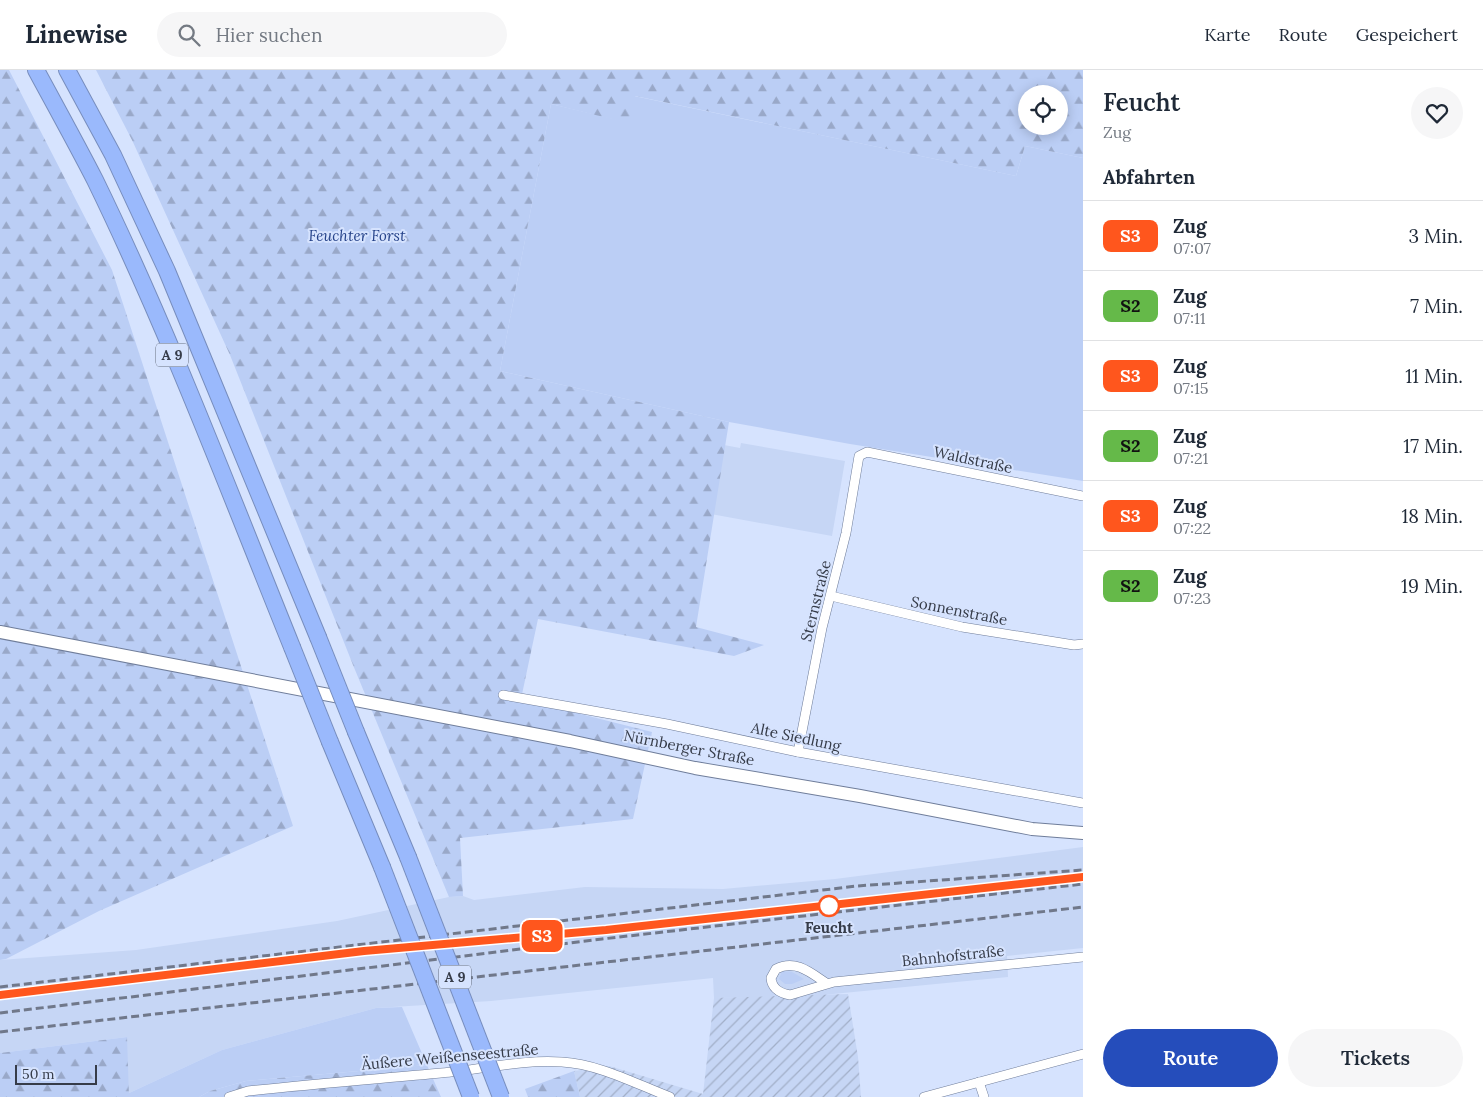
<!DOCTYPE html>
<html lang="de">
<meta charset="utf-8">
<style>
:root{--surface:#fff;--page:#f6f6f7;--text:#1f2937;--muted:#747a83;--line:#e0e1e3;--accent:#254dbb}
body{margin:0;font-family:Lora,serif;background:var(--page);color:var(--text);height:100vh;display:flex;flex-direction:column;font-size:19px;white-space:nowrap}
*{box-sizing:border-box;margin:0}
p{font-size:16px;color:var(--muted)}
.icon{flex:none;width:28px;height:28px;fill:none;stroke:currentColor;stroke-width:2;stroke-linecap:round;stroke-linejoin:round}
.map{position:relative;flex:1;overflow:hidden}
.side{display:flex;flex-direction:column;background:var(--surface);width:400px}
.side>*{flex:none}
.badge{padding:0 10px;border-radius:8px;font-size:18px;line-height:32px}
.controls{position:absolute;left:1018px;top:15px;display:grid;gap:10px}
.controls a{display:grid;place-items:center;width:50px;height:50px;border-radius:50%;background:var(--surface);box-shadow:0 2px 12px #0003;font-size:25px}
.scale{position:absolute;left:15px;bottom:12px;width:82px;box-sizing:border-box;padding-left:5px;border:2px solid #363c49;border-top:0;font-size:14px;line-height:18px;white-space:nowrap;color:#363c49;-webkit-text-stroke:4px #d6e3fe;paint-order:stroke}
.map>.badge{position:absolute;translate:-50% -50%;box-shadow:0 0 0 2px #fff}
h2{padding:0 20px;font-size:19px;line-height:45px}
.round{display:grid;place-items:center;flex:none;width:52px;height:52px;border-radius:26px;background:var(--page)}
.headline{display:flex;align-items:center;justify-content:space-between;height:85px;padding:0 20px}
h1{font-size:24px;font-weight:600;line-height:38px}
.button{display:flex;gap:10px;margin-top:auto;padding:10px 20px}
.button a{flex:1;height:58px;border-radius:30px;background:var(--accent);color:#fff;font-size:20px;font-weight:600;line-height:58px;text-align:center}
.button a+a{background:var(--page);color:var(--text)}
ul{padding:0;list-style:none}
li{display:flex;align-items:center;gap:15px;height:70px;padding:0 20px;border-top:1px solid var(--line)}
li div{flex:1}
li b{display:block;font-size:19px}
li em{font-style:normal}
li .badge{min-width:55px;font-weight:700;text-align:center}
header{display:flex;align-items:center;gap:30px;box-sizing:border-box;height:70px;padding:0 25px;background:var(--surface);border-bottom:1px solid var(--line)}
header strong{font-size:24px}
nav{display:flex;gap:28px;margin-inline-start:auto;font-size:18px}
.search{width:350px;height:45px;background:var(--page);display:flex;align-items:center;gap:12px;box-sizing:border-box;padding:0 18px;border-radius:28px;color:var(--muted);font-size:19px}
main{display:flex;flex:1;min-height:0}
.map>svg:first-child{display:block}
.built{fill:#c6d6f5}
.industrial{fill:url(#industrial-furrows)}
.green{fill:#bbcef5}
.forest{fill:url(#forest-firs);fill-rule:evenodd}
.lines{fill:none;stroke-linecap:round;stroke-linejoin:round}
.street-casing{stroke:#6f7d9a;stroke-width:10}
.secondary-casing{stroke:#6f7d9a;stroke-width:14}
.highway-casing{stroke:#778dbd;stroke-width:18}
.street{stroke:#fff;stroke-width:9}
.secondary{stroke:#fff;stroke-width:12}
.highway{stroke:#9ab9fc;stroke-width:16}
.rail{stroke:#70788a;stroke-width:3;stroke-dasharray:8 4;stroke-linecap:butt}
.highway-bridge-casing{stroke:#778dbd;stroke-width:18;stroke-linecap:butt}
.highway-bridge{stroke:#9ab9fc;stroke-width:16}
.line-casing{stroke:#fff;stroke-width:11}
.line{stroke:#ff561d;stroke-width:8}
.stop-dot{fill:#fff;stroke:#ff561d;stroke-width:2.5}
.labels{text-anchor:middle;stroke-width:4;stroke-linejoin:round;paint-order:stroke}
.shield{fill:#d6e3fe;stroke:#666e7f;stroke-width:1}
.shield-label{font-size:14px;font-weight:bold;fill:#363c49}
.park-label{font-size:15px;font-style:italic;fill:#26438a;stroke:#d6e3fe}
.street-label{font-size:15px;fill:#363c49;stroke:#d6e3fe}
.stop-label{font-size:15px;font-weight:bold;fill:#363c49;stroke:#d6e3fe}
</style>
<header>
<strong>Linewise</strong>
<div class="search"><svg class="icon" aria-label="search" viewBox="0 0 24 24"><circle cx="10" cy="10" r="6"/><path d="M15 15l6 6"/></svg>Hier suchen</div>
<nav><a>Karte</a><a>Route</a><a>Gespeichert</a></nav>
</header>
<main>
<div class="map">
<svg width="1083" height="1027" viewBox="0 0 1083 1027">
<defs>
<pattern id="industrial-furrows" width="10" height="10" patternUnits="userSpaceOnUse" patternTransform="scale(1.25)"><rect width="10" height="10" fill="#c6d6f5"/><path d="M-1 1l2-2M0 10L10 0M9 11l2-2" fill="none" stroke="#a2afc8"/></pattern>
<pattern id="forest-firs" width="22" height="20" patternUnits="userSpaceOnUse" patternTransform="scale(1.25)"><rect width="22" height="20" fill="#bbcef5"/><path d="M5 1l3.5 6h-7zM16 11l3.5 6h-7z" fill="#99a8c8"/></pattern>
</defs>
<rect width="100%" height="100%" fill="#d6e3fe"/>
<g class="built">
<polygon points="741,373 845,391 832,466 711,444 724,375 740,378"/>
<polygon points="1083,777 1083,878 1007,886 1008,907 802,927 714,928 713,908 491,931 376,938 222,980 127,1024 127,967 0,983 0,890 136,880 337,851 449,827 463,826 474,830 585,817 723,819 835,809"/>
</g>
<polygon class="industrial" points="848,924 858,987 861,1027 580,1027 574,1001 609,996 703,1024 714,928"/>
<g class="green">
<polygon points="634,26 1016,106 1025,76 1083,88 1083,411 850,374 729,352 500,301 551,34 627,52"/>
<polygon points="782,901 792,902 804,909 792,914 785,914 779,909"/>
<polygon points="402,937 427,995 246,1011 210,1021 199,1027 129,1027 127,1024 222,980 376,938"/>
</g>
<g class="forest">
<polygon points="0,0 9,0 112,200 293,756 99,841 6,889 0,890"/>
<path d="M96 0H1083V88L1025 76 1016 106 635 26 628 53 551 34 500 301 729 352 696 557 764 575 734 586 538 549 521 629 652 662 633 749 460 768 463 826 449 827 353 595 230 285 132 70ZM1026 24H1059V56H1026Z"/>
<polygon points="127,967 129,1027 0,1027 0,983"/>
<polygon points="427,995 441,1027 199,1027 210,1021 246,1011"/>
<polygon points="574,1001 580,1027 528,1027 525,1019"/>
</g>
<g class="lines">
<defs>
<g id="street">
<polyline points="831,526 962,557 1074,575 1083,574"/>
<polyline points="503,625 667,654 798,682 1083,733"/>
<polyline points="798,682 822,558 846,463 859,386 867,382 1083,426"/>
<path d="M826 913C810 902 795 889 776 899L771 908C772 919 780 923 790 925L834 912 1083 887"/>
<polyline points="979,1012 984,1027"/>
<path d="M229 1027 248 1021C312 1014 376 1009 441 1003 481 1000 521 989 562 992 599 994 636 1014 670 1027"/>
<polyline points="924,1027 1083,984"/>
</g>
<polyline id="secondary" points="0,562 570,671 695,698 860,726 1032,759 1083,763"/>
<g id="highway">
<path d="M36 0C56 37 76 73 95 110 169 262 229 421 292 577"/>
<polyline points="67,0 113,85 167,201 318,567"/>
<polyline points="356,662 408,787"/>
<polyline points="330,672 382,797"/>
</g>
</defs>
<use href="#street" class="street-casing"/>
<use href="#secondary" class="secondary-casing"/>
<use href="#highway" class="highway-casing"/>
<use href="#street" class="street"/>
<use href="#secondary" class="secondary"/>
<use href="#highway" class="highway"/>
<g class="rail">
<polyline points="355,882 606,861 892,828"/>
<polyline points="0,917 857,816 1083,800"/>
<polyline points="70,917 174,904"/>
<polyline points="0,943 602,869 1083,814"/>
<polyline points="0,962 1083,837"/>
</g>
<defs>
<g id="highway-bridge">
<polyline points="318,567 356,662"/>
<polyline points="292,577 330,672"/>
<polyline points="408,787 501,1027"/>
<polyline points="382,797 471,1027"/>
</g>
</defs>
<use href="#highway-bridge" class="highway-bridge-casing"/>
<use href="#highway-bridge" class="highway-bridge"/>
</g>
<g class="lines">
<defs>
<polyline id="line" points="0,925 364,881 606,860 1083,807"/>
</defs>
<use href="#line" class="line-casing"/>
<use href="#line" class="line"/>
</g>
<circle class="stop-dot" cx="829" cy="836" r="10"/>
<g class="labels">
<g class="shield">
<rect x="156" y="273.5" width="32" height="23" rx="4"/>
<rect x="439" y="895.5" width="32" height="23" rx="4"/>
</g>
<g class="shield-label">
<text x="172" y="290">A 9</text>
<text x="455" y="912">A 9</text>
</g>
<g class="park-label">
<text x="357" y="171">Feuchter Forst</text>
</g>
<g class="street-label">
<text transform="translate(973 390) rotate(12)" y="5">Waldstraße</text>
<text transform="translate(816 531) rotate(-76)" y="5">Sternstraße</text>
<text transform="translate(959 541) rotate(11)" y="5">Sonnenstraße</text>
<text transform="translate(796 667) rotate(12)" y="5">Alte Siedlung</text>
<text transform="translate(689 678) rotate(11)" y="5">Nürnberger Straße</text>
<text transform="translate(953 886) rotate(-6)" y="5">Bahnhofstraße</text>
<text transform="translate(450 987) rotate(-5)" y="5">Äußere Weißenseestraße</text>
</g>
<g class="stop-label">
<text x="829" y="863">Feucht</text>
</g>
</g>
</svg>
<div class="controls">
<a><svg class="icon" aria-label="locate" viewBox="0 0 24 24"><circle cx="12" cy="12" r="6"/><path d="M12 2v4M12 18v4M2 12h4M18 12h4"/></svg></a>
</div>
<div class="scale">50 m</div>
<b class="badge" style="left:542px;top:866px;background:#ff561d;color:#fff">S3</b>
</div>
<section class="side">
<div class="headline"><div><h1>Feucht</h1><p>Zug</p></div><a class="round"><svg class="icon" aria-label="heart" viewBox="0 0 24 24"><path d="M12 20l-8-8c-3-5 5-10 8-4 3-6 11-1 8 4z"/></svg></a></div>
<h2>Abfahrten</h2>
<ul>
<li><span class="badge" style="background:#ff561d;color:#fff">S3</span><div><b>Zug</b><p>07:07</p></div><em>3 Min.</em></li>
<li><span class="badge" style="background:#65b949;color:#111">S2</span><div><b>Zug</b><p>07:11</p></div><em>7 Min.</em></li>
<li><span class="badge" style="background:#ff561d;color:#fff">S3</span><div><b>Zug</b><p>07:15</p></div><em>11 Min.</em></li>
<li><span class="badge" style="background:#65b949;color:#111">S2</span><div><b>Zug</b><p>07:21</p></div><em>17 Min.</em></li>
<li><span class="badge" style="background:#ff561d;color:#fff">S3</span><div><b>Zug</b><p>07:22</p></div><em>18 Min.</em></li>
<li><span class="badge" style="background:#65b949;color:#111">S2</span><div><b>Zug</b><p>07:23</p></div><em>19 Min.</em></li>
</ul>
<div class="button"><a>Route</a><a>Tickets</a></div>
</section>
</main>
